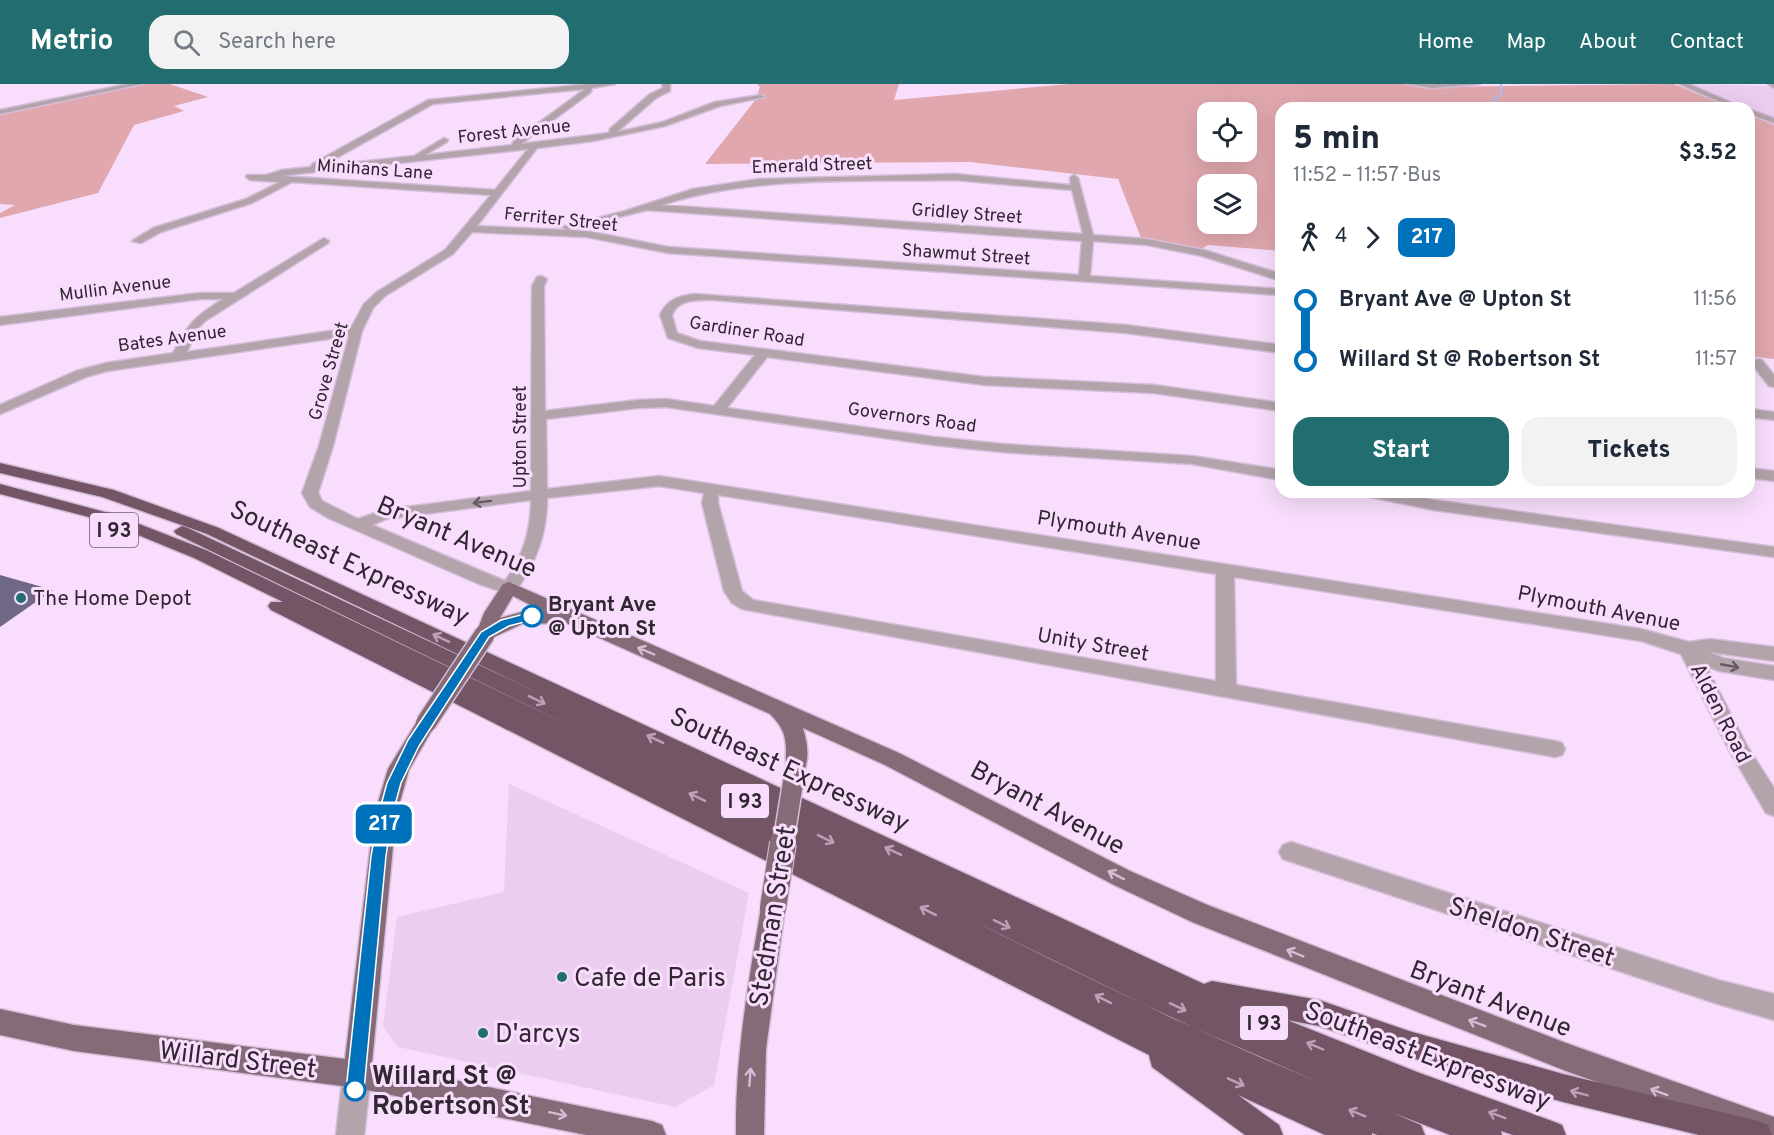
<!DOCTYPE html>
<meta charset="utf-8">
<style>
:root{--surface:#fff;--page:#f2f2f3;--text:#1f2937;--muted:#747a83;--accent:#216d70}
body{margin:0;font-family:Overpass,sans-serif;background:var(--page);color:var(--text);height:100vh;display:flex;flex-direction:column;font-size:22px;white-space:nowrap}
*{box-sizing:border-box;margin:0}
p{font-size:20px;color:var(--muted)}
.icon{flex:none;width:33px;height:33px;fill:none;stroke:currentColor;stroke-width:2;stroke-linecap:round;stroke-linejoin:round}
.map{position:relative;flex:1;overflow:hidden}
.sheet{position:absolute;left:1275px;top:18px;width:480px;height:396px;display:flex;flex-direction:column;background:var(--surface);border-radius:18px;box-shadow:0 6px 24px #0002}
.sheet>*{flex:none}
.badge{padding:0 12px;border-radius:9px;font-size:21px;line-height:39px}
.tools{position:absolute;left:1197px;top:18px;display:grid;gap:12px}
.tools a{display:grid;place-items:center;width:60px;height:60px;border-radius:12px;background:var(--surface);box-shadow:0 6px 24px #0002;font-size:30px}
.map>.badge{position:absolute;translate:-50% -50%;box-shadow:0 0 0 3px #fff}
.legs{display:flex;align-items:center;gap:9px;height:66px;padding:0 18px;font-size:20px}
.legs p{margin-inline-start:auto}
.headline{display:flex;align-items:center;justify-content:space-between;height:102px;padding:0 18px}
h1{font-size:33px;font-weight:800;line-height:45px}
.primary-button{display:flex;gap:12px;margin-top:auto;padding:12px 18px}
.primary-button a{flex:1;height:69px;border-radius:18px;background:var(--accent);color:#fff;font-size:24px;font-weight:800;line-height:69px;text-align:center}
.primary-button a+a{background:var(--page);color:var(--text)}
ul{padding:0 18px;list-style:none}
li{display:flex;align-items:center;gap:21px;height:60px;font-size:22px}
li i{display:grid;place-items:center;width:9px;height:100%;margin:0 8px;background:currentColor}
li i::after{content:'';width:15px;height:15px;margin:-8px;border:4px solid;border-radius:50%;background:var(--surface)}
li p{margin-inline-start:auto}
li:first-child i{background:linear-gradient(#0000 50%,currentColor 0)}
li:last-child i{background:linear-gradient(currentColor 50%,#0000 0)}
header{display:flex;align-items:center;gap:36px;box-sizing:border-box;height:84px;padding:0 30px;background:var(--accent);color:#fff}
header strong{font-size:28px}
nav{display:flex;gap:33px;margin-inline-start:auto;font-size:21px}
.search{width:420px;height:54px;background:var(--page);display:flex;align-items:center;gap:15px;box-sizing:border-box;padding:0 21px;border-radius:18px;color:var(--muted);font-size:22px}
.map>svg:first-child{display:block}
.built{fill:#eacdef}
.green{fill:#e0a8ae;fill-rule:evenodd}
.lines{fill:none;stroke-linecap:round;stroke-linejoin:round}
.stream{stroke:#acbdfa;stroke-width:2}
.building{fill:#706886}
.minor-casing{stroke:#d4bdd8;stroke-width:3}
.major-casing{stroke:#d4bdd8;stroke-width:3}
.highway-casing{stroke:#d4bdd8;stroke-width:3}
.minor{fill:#b3a3ab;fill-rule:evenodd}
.major{fill:#856a78;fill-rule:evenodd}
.highway{fill:#745566;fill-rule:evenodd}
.major-bridge-far1-casing{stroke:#d4bdd8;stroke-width:23;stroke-linecap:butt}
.major-bridge-casing{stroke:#d4bdd8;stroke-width:28;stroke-linecap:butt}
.major-bridge-far1{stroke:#856a78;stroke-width:20}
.major-bridge{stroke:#856a78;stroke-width:26}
.oneway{stroke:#655962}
.oneway2{stroke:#bda0b8}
.oneway3{stroke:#d6bbd4}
.line-1{fill:#0072bc;stroke:#fff;stroke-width:1.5}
.poi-dot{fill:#216d70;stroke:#f8defc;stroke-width:2}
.stop-1-dot{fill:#fff;stroke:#0072bc;stroke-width:3}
.labels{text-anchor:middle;stroke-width:6;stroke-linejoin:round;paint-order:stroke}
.far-street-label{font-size:18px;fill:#312732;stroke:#f8defc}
.shield{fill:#f8defc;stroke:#6d5e6f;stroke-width:1.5}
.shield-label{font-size:20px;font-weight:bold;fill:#312732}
.street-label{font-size:21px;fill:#312732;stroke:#f8defc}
.poi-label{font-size:21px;fill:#312732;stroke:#f8defc;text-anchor:start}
.stop-label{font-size:21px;font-weight:bold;fill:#312732;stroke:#f8defc;text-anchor:start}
.near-street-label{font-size:26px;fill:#312732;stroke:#f8defc}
.near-poi-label{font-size:26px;fill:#312732;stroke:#f8defc;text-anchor:start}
.near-stop-label{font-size:26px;font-weight:bold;fill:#312732;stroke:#f8defc;text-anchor:start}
</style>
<header>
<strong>Metrio</strong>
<div class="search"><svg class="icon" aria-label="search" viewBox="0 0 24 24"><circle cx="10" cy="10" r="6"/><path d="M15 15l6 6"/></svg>Search here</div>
<nav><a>Home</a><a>Map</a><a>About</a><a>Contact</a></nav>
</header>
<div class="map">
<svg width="1774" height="1051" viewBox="0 0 1774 1051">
<rect width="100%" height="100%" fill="#f8defc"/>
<g class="built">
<polygon points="1693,0 1774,2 1774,33"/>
<polygon points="509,700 749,809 714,1001 675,1023 398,963 383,942 397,833 504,808"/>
</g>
<g class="green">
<polygon points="146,0 170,0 208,13 174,22 184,27 134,41 98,109 0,134 0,129 15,121 0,120 0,30"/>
<path d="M757 0H899L894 16 1069 0H1404L1427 3 1674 0 1732 24H1281V167L1208 161 1201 165 1141 154 1118 95 970 78 705 80 756 15 760 3ZM1208 28H1246V68H1208ZM1208 100H1246V140H1208Z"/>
<polygon points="1749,31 1774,41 1774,275 1749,272"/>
</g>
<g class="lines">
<polyline class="stream" points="1498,24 1493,17 1501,10 1501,0"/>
</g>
<polygon class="building" points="0,491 53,506 0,543"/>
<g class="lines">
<defs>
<g id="minor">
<polygon points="128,0 142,0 0,30 0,26"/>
<path d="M589 0H615L592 4 591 8 521 60 609 49 610 45 650 10 663 4 662 0H670V7L656 14 617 48 663 38 715 18 761 11 765 13 720 22 665 42 593 57 537 64 477 142 587 147 668 163 1079 191 1082 157 647 126 567 146 562 143 625 127 693 105 759 95 955 90 1071 101 1070 94 1074 91 1078 94 1093 151 1147 155 1204 166 1281 190V197L1202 172 1147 161 1093 157 1090 192 1281 205V211L668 169 587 153 472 148 453 170 385 212 373 224 362 247 333 362 318 409 322 417 358 435 383 426 531 407 532 202 537 193 541 192 547 195 544 202 545 327 638 316 666 315 714 322 755 271 698 264 668 254 660 231C667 216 678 212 694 210L1126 241 1281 261V269L1126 249 715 216C699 216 679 214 672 231L677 249 700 257 985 293 1154 301 1281 319V327L1154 309 985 301 767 273 727 324 934 353 1002 360 1192 372 1281 386V396L1192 380 1002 368 934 361 666 323 638 324 546 335 547 405 659 392 1641 545 1689 558 1710 555 1774 563V577L1709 568 1723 574 1774 582V596L1719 587 1706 582 1747 662 1774 704V732L1766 729 1729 666 1681 570 1641 557 1234 493 1236 601 1555 657 1562 659 1565 665 1562 671 1555 673 742 525 732 519 724 507 702 419 704 409 659 402 547 414C547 450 536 479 515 508L509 510 479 500 328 434 310 423 302 409 319 362 349 252 107 287 86 293 0 330V321L76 287 106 279 173 269C189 239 193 234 223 215H200L0 241V233L200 209H234L324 154 329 157 328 159 205 237 198 244 187 268 351 244 364 220 377 208 445 166 491 111 292 98 252 119 161 148 141 159 132 157 153 144 246 115 280 98 250 96 246 93 247 91H266L282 86 311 83 312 80 428 16ZM585 5 514 57 512 61 425 71 447 58 448 56 444 54 414 72 322 82 433 20ZM528 65 495 106 281 92 306 89ZM955 96 1072 106 1083 150 662 121C755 91 858 98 955 96ZM718 411 1216 490V597L753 516 742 507 718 419ZM531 416C531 446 523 473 505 497L372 441 386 435Z"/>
<polygon points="1407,0 1480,0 1432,4"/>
<polygon points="1679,0 1689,0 1745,24 1734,24"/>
<polygon points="1768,0 1774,0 1774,4"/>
<polygon points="1749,25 1774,34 1774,39 1749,30"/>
<polygon points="1757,275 1762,276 1774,291 1774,303 1769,302 1751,279"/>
<polygon points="1749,325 1774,328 1774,336 1749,333"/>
<polygon points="1749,384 1774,387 1774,397 1749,394"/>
<polygon points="1362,408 1393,408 1434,416 1774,463 1774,473 1434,426 1370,413"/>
<polygon points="1291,758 1718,896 1774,910 1774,936 1718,920 1283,775 1279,768 1283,761"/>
<polygon points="357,976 367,980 371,990 364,1051 336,1051 343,990 347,980"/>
</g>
<g id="major">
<path d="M509 498 899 669 1130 787 1210 822 1566 959 1774 1033V1051H1745L1566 987 1192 838 1114 801 885 681 803 644C807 657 810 674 804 686L796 688 788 686C785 679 786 674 786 666 786 650 781 641 770 630L566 539 522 540 492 554 485 556 478 554 476 550 484 529 503 500ZM513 512 540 526 522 528 500 534Z"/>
<polygon points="426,631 433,634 436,639 409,686 396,732 372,979 652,1037 662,1041 666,1051 586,1051 357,1004 74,967 0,951 0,925 74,941 345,975 374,732 388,685 419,634"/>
<path d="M773 813 782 816 785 824 766 965 764 1051H736C735 974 748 900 761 824L764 816Z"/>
</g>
<path id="highway" d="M0 379 114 406 219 444 1204 900 1212 897 1319 916 1409 947 1563 990 1758 1037 1768 1041 1772 1051H1699L1563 1018 1409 973 1319 942 1287 936 1417 988 1552 1037 1562 1041 1566 1051H1513L1501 1047 1502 1051H1450L1391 1028 1421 1041 1425 1051H1377L1372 1049V1051H1325L1238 1011 1279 1041 1283 1051H1245L1152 983 1149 971 271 526 268 522 271 518H283L194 474 104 437 0 410V400L116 431 206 466 589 651 176 450 174 447 182 442 188 444 543 611 207 450 102 413 0 389ZM973 837 1174 935 1323 1000C1204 951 1088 894 973 837Z"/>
</defs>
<use href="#minor" class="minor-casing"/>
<use href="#major" class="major-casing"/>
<use href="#highway" class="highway-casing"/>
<use href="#minor" class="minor"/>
<use href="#major" class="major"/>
<use href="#highway" class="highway"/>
<defs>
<g id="major-bridge-far1">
<polyline points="426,639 485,550"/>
<polyline points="783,760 796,680"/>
</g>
<polyline id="major-bridge" points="773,824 783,759"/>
</defs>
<use href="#major-bridge-far1" class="major-bridge-far1-casing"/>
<use href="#major-bridge" class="major-bridge-casing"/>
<use href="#major-bridge-far1" class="major-bridge-far1"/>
<use href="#major-bridge" class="major-bridge"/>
</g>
<defs><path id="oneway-shaft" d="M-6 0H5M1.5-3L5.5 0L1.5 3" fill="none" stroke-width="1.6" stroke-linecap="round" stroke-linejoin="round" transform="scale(1.5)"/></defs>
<g class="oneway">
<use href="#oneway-shaft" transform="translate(482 418) rotate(173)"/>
<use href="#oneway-shaft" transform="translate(1730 582) rotate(11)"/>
</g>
<g class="oneway2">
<use href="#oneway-shaft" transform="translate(441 554) rotate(-155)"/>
<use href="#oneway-shaft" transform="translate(537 616) rotate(26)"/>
<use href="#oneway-shaft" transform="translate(655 655) rotate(-155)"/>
<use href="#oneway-shaft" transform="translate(697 713) rotate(-154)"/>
<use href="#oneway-shaft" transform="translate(826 755) rotate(26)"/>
<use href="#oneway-shaft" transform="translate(893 767) rotate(-155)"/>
<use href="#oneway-shaft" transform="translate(928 827) rotate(-153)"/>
<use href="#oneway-shaft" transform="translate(1002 840) rotate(26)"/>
<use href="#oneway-shaft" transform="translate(1103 915) rotate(-153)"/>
<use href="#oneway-shaft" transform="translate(1178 923) rotate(25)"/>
<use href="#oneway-shaft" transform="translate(1315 962) rotate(-157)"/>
<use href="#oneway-shaft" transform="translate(1236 998) rotate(24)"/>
<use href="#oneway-shaft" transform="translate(1579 1009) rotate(-165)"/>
<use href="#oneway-shaft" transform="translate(1357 1029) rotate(-158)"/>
<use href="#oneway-shaft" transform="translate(1497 1031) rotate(-160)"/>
</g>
<g class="oneway3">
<use href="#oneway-shaft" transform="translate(646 567) rotate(-157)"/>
<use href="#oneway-shaft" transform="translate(1116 791) rotate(-153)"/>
<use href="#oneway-shaft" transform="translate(1295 869) rotate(-158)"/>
<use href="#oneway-shaft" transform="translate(1477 939) rotate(-159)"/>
<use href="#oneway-shaft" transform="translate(750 993) rotate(-86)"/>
<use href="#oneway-shaft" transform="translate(1659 1008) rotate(-160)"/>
<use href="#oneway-shaft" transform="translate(558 1030) rotate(12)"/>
</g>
<polygon class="line-1" points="532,528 536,529 536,535 509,542 489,553 419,662 401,699 392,732 386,772 364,1006 362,1012 355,1015 349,1012 346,1006 371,772 378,732 387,699 408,656 481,548 501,536"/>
<g class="poi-dot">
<circle cx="21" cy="514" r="6"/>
<circle cx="562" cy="893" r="6"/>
<circle cx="483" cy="949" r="6"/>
</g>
<g class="stop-1-dot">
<circle cx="532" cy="532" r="10"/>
<circle cx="355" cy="1006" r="10"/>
</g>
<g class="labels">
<g class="far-street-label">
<text transform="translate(514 47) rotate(-6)" y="6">Forest Avenue</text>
<text transform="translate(812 81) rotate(-2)" y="6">Emerald Street</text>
<text transform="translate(375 85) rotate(4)" y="6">Minihans Lane</text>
<text transform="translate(967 129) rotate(4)" y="6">Gridley Street</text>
<text transform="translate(561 135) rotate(6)" y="6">Ferriter Street</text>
<text transform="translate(966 170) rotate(4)" y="6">Shawmut Street</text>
<text transform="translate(115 204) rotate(-7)" y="6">Mullin Avenue</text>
<text transform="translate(747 247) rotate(9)" y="6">Gardiner Road</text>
<text transform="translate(172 254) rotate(-8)" y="6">Bates Avenue</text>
<text transform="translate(328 287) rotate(-74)" y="6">Grove Street</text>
<text transform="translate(912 333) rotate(8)" y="6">Governors Road</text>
<text transform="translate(520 353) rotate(-90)" y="6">Upton Street</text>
</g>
<g class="shield">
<rect x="90" y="429" width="48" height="34" rx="4.5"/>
<rect x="721" y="700" width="48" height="34" rx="4.5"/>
<rect x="1240" y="922" width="48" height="34" rx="4.5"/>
</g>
<g class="shield-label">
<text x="114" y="453">I 93</text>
<text x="745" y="724">I 93</text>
<text x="1264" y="946">I 93</text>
</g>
<g class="street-label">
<text transform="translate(1119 446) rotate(9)" y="7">Plymouth Avenue</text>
<text transform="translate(1599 524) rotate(11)" y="7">Plymouth Avenue</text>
<text transform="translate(1093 560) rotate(10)" y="7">Unity Street</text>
<text transform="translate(1721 629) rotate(63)" y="7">Alden Road</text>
</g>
<g class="poi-label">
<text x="33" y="521">The Home Depot</text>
</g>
<g class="stop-label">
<text x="548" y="527">Bryant Ave<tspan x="548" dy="24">@ Upton St</tspan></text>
</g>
<g class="near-street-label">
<text transform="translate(457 452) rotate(23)" y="9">Bryant Avenue</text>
<text transform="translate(350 478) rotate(25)" y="9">Southeast Expressway</text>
<text transform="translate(790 685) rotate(25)" y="9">Southeast Expressway</text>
<text transform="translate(1048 723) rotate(28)" y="9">Bryant Avenue</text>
<text transform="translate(772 832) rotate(-81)" y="9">Stedman Street</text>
<text transform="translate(1532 847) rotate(18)" y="9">Sheldon Street</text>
<text transform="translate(1491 914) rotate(21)" y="9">Bryant Avenue</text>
<text transform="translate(1428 971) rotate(21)" y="9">Southeast Expressway</text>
<text transform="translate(238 975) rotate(7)" y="9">Willard Street</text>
</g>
<g class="near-poi-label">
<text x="574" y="902">Cafe de Paris</text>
<text x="495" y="958">D'arcys</text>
</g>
<g class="near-stop-label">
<text x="372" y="1000">Willard St @<tspan x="372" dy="30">Robertson St</tspan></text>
</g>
</g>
</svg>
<div class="tools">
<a><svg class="icon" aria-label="locate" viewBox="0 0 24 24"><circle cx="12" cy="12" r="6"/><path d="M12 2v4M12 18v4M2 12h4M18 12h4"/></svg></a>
<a><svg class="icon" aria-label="layers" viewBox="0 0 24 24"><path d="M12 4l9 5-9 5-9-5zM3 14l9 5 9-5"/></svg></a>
</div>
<b class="badge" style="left:384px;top:740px;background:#0072bc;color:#fff">217</b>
<section class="sheet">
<div class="headline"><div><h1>5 min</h1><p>11:52 – 11:57 · Bus</p></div><b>$3.52</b></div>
<div class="legs"><svg class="icon" aria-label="walk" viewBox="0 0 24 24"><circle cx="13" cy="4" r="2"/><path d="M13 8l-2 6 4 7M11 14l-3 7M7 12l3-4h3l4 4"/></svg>4<svg class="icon" aria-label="forward" viewBox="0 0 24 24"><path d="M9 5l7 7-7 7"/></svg><b class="badge" style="background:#0072bc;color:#fff">217</b></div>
<ul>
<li><i style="color:#0072bc"></i><b>Bryant Ave @ Upton St</b><p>11:56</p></li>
<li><i style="color:#0072bc"></i><b>Willard St @ Robertson St</b><p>11:57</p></li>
</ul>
<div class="primary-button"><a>Start</a><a>Tickets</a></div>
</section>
</div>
